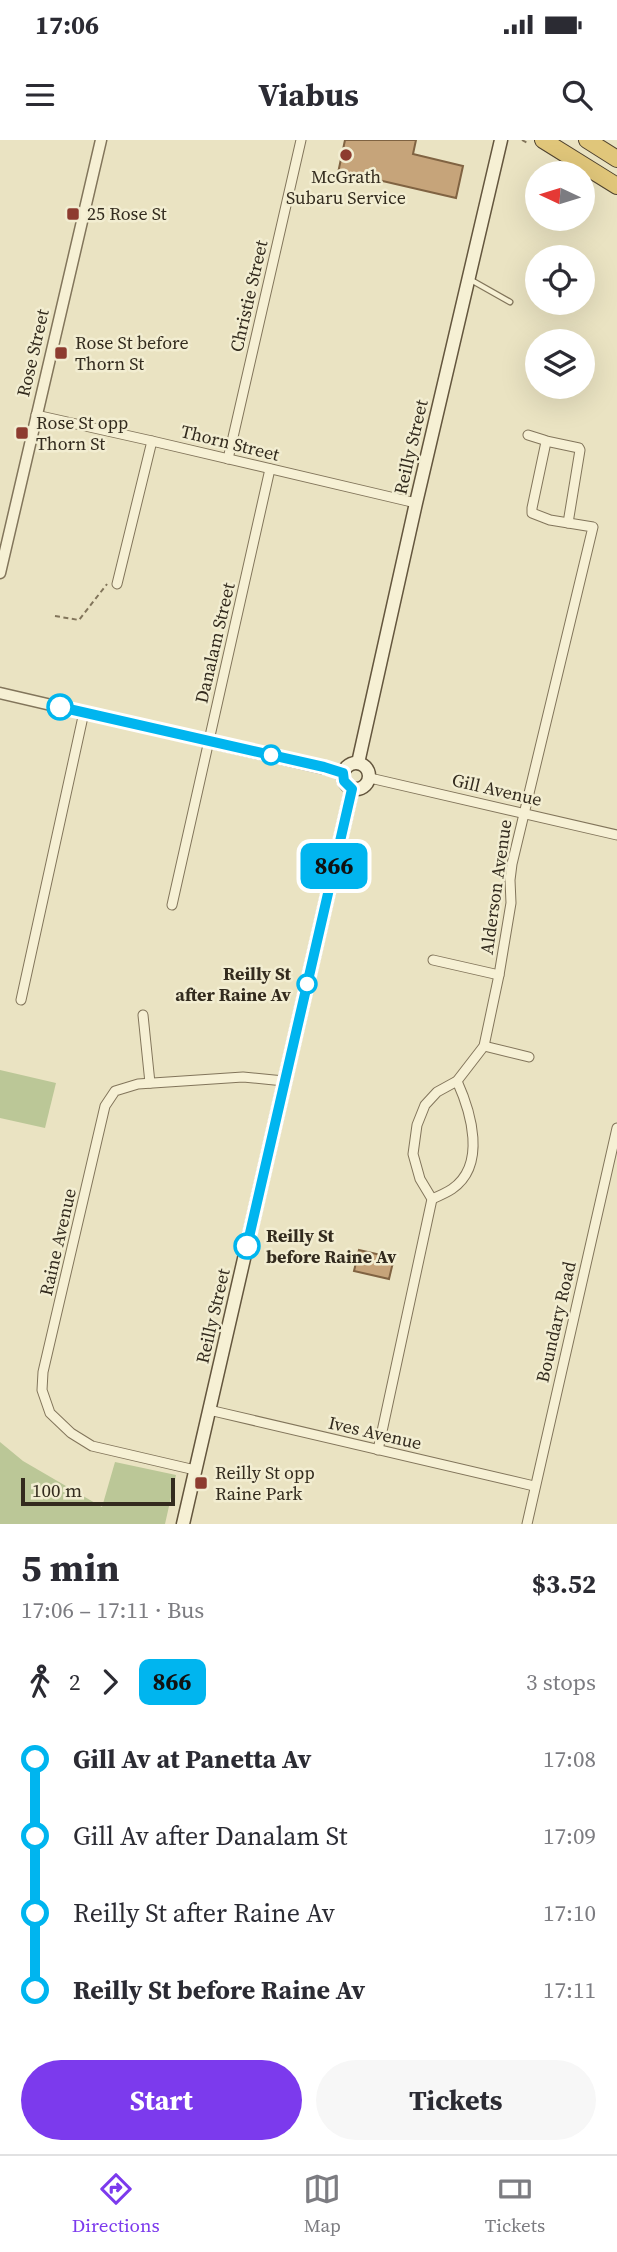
<!DOCTYPE html>
<meta charset="utf-8">
<style>
:root{--surface:#fff;--page:#f7f7f7;--text:#2b2b33;--muted:#7c7c81;--line:#e1e1e2;--accent:#7c3aed}
body{margin:0;font-family:"Source Serif 4",serif;background:var(--page);color:var(--text);height:100vh;display:flex;flex-direction:column;font-size:26px;white-space:nowrap}
*{box-sizing:border-box;margin:0}
p{font-size:23px;color:var(--muted)}
.icon{flex:none;width:38px;height:38px;fill:none;stroke:currentColor;stroke-width:2;stroke-linecap:round;stroke-linejoin:round}
.map{position:relative;height:1384px;overflow:hidden}
.sheet{display:flex;flex-direction:column;background:var(--surface);flex:1}
.sheet>*{flex:none}
.badge{padding:0 14px;border-radius:10px;font-size:24px;line-height:46px}
.needle{width:46px;rotate:274deg}
.tools{position:absolute;left:525px;top:21px;display:grid;gap:14px}
.tools a{display:grid;place-items:center;width:70px;height:70px;border-radius:50%;background:var(--surface);box-shadow:0 7px 28px #0002;font-size:35px}
.scale{position:absolute;left:21px;bottom:18px;width:154px;box-sizing:border-box;padding-left:7px;border:4px solid #332b1e;border-top:0;font-size:19px;line-height:24px;white-space:nowrap;color:#332b1e;-webkit-text-stroke:5px #f2edd1;paint-order:stroke}
.map>.badge{position:absolute;translate:-50% -50%;box-shadow:0 0 0 4px #fff}
.legs{display:flex;align-items:center;gap:10px;height:77px;padding:0 21px;font-size:23px}
.legs p{margin-inline-start:auto}
.overview{display:flex;align-items:center;justify-content:space-between;height:119px;padding:0 21px}
h1{font-size:38px;font-weight:700;line-height:52px}
.action{display:flex;gap:14px;margin-top:auto;padding:14px 21px}
.action a{flex:1;height:80px;border-radius:42px;background:var(--accent);color:#fff;font-size:28px;font-weight:700;line-height:80px;text-align:center}
.action a+a{background:var(--page);color:var(--text)}
ul{padding:0 21px;list-style:none}
li{display:flex;align-items:center;gap:24px;height:77px;font-size:26px}
li i{display:grid;place-items:center;width:10px;height:100%;margin:0 9px;background:currentColor}
li i::after{content:'';width:18px;height:18px;margin:-9px;border:5px solid;border-radius:50%;background:var(--surface)}
li p{margin-inline-start:auto}
li:first-child i{background:linear-gradient(#0000 50%,currentColor 0)}
li:last-child i{background:linear-gradient(currentColor 50%,#0000 0)}
.status{display:flex;justify-content:space-between;align-items:center;height:49px;padding:0 35px;background:var(--surface);direction:ltr}
.status svg{height:19px;fill:currentColor}
header{display:flex;justify-content:space-between;align-items:center;height:91px;padding:0 21px;background:var(--surface);font-size:32px;font-weight:700}
.dock{display:flex;justify-content:space-around;align-items:center;height:98px;border-top:2px solid var(--line);background:var(--surface);font-size:19px;color:var(--muted)}
.dock a{display:grid;justify-items:center;gap:4px}
.dock .selected{color:var(--accent)}
.map>svg:first-child{display:block}
.green{fill:#bbc797}
.building{fill:#c6a47a;stroke:#806342;stroke-width:2}
.lines{fill:none;stroke-linecap:round;stroke-linejoin:round}
.service-casing{stroke:#82755b;stroke-width:7}
.minor-casing{stroke:#82755b;stroke-width:11}
.tertiary-casing{stroke:#82755b;stroke-width:13}
.secondary-casing{stroke:#64563e;stroke-width:15}
.trunk-casing{stroke:#50432f;stroke-width:18}
.path{stroke:#82755b;stroke-width:2;stroke-dasharray:5 3.5;stroke-linecap:butt}
.service{stroke:#f6f0d4;stroke-width:4.5}
.minor{stroke:#f6f0d4;stroke-width:9}
.tertiary{stroke:#f6f0d4;stroke-width:10}
.secondary{stroke:#f6f0d4;stroke-width:12}
.trunk{stroke:#e0c67a;stroke-width:16}
.line-1-casing{stroke:#fff;stroke-width:16}
.line-1{stroke:#00b5ef;stroke-width:10}
.poi-dot{fill:#8d3b2f;stroke:#f2edd1;stroke-width:2.5}
.stop-1-dot{fill:#fff;stroke:#00b5ef;stroke-width:3.5}
.labels{text-anchor:middle;stroke-width:5;stroke-linejoin:round;paint-order:stroke}
.poi-label{font-size:18px;fill:#332b1e;stroke:#f2edd1;text-anchor:start}
.street-label{font-size:18px;fill:#332b1e;stroke:#f2edd1}
.stop-label{font-size:18px;font-weight:bold;fill:#332b1e;stroke:#f2edd1;text-anchor:end}
</style>
<div class="status"><b>17:06</b><svg viewBox="0 0 49 12"><path d="M0 12V9h3v3zM5 12V6h3v6zM10 12V3h3v9zM15 12V0h3v12zM26 1h20v11H26zM47 4h2v5h-2z"/></svg></div>
<header><svg class="icon" aria-label="menu" viewBox="0 0 24 24"><path d="M4 6h16M4 12h16M4 18h16"/></svg>Viabus<svg class="icon" aria-label="search" viewBox="0 0 24 24"><circle cx="10" cy="10" r="6"/><path d="M15 15l6 6"/></svg></header>
<div class="map">
<svg width="617" height="1384" viewBox="0 0 617 1384">
<rect width="100%" height="100%" fill="#eae3c2"/>
<g class="green">
<polygon points="0,930 56,943 45,988 0,978"/>
<polygon points="0,1302 23,1321 102,1367 115,1322 176,1335 165,1384 0,1384"/>
</g>
<g class="building">
<polygon points="345,0 416,0 413,14 463,26 456,58 361,36 361,38 338,33"/>
<polygon points="359,1110 394,1118 389,1139 354,1131"/>
</g>
<g class="lines">
<defs>
<polyline id="service" points="471,140 510,162"/>
<g id="minor">
<polyline points="36,275 152,301 416,363"/>
<polyline points="546,301 579,308 580,310 568,383"/>
<polyline points="228,319 301,0"/>
<polyline points="117,444 152,301"/>
<polyline points="370,638 617,695"/>
<polyline points="172,765 270,329"/>
<polyline points="433,820 499,835"/>
<polyline points="21,860 84,572"/>
<polyline points="143,875 150,943"/>
<polyline points="484,906 529,917"/>
<path d="M432 1059C439 1056 446 1053 452 1049 487 1025 471 972 457 941"/>
<polyline points="209,1270 534,1346"/>
<polyline points="378,1310 432,1059 420,1039 413,1014 417,985 425,965 437,952 457,941 484,906 499,835 511,763 510,740 512,724 593,387 550,380 532,373 532,368 546,302 544,300 528,295"/>
<polyline points="195,1330 92,1306 71,1293 50,1273 42,1250 43,1232 105,966 115,951 138,944 243,937 284,941"/>
<polyline points="527,1384 617,988"/>
</g>
<g id="tertiary">
<polyline points="0,433 101,0"/>
<polyline points="0,553 343,633"/>
</g>
<g id="secondary">
<circle cx="356" cy="636" r="13"/>
<polyline points="358,623 416,363 501,0"/>
<polyline points="183,1384 352,649"/>
</g>
<g id="trunk">
<polyline points="543,0 617,46"/>
<polyline points="587,0 617,19"/>
</g>
</defs>
<use href="#service" class="service-casing"/>
<use href="#minor" class="minor-casing"/>
<use href="#tertiary" class="tertiary-casing"/>
<use href="#secondary" class="secondary-casing"/>
<use href="#trunk" class="trunk-casing"/>
<g class="path">
<polyline points="522,0 529,4"/>
<polyline points="55,476 79,480 107,444"/>
</g>
<use href="#service" class="service"/>
<use href="#minor" class="minor"/>
<use href="#tertiary" class="tertiary"/>
<use href="#secondary" class="secondary"/>
<use href="#trunk" class="trunk"/>
</g>
<g class="lines">
<defs>
<polyline id="line-1" points="60,567 324,627 343,633 344,641 352,649 247,1106"/>
</defs>
<use href="#line-1" class="line-1-casing"/>
<use href="#line-1" class="line-1"/>
</g>
<g class="poi-dot">
<circle cx="346" cy="15" r="7"/>
<rect x="66" y="67" width="14" height="14" rx="3.5"/>
<rect x="54" y="206" width="14" height="14" rx="3.5"/>
<rect x="15" y="286" width="14" height="14" rx="3.5"/>
<rect x="194" y="1336" width="14" height="14" rx="3.5"/>
</g>
<g class="stop-1-dot">
<circle cx="60" cy="567" r="12"/>
<circle cx="271" cy="615" r="9"/>
<circle cx="307" cy="844" r="9"/>
<circle cx="247" cy="1106" r="12"/>
</g>
<g class="labels">
<g class="poi-label">
<text x="346" y="43" text-anchor="middle">McGrath<tspan x="346" dy="21">Subaru Service</tspan></text>
<text x="87" y="80">25 Rose St</text>
<text x="75" y="209">Rose St before<tspan x="75" dy="21">Thorn St</tspan></text>
<text x="36" y="289">Rose St opp<tspan x="36" dy="21">Thorn St</tspan></text>
<text x="215" y="1339">Reilly St opp<tspan x="215" dy="21">Raine Park</tspan></text>
</g>
<g class="street-label">
<text transform="translate(249 156) rotate(-77)" y="6">Christie Street</text>
<text transform="translate(33 213) rotate(-77)" y="6">Rose Street</text>
<text transform="translate(230 303) rotate(14)" y="6">Thorn Street</text>
<text transform="translate(411 307) rotate(-77)" y="6">Reilly Street</text>
<text transform="translate(215 503) rotate(-77)" y="6">Danalam Street</text>
<text transform="translate(497 650) rotate(13)" y="6">Gill Avenue</text>
<text transform="translate(496 747) rotate(-82)" y="6">Alderson Avenue</text>
<text transform="translate(58 1102) rotate(-77)" y="6">Raine Avenue</text>
<text transform="translate(213 1176) rotate(-77)" y="6">Reilly Street</text>
<text transform="translate(556 1182) rotate(-77)" y="6">Boundary Road</text>
<text transform="translate(375 1293) rotate(13)" y="6">Ives Avenue</text>
</g>
<g class="stop-label">
<text x="291" y="840">Reilly St<tspan x="291" dy="21">after Raine Av</tspan></text>
<text x="266" y="1102" text-anchor="start">Reilly St<tspan x="266" dy="21">before Raine Av</tspan></text>
</g>
</g>
</svg>
<div class="tools">
<a><svg class="needle" viewBox="-14 -14 28 28"><path d="M0-13l5 13h-10z" fill="#e53935"/><path d="M0 13l5-13h-10z" fill="#7c7c81"/></svg></a>
<a><svg class="icon" aria-label="locate" viewBox="0 0 24 24"><circle cx="12" cy="12" r="6"/><path d="M12 2v4M12 18v4M2 12h4M18 12h4"/></svg></a>
<a><svg class="icon" aria-label="layers" viewBox="0 0 24 24"><path d="M12 4l9 5-9 5-9-5zM3 14l9 5 9-5"/></svg></a>
</div>
<div class="scale">100 m</div>
<b class="badge" style="left:334px;top:726px;background:#00b5ef;color:#111">866</b>
</div>
<section class="sheet">
<div class="overview"><div><h1>5 min</h1><p>17:06 – 17:11 · Bus</p></div><b>$3.52</b></div>
<div class="legs"><svg class="icon" aria-label="walk" viewBox="0 0 24 24"><circle cx="13" cy="4" r="2"/><path d="M13 8l-2 6 4 7M11 14l-3 7M7 12l3-4h3l4 4"/></svg>2<svg class="icon" aria-label="forward" viewBox="0 0 24 24"><path d="M9 5l7 7-7 7"/></svg><b class="badge" style="background:#00b5ef;color:#111">866</b><p>3 stops</p></div>
<ul>
<li><i style="color:#00b5ef"></i><b>Gill Av at Panetta Av</b><p>17:08</p></li>
<li><i style="color:#00b5ef"></i><span>Gill Av after Danalam St</span><p>17:09</p></li>
<li><i style="color:#00b5ef"></i><span>Reilly St after Raine Av</span><p>17:10</p></li>
<li><i style="color:#00b5ef"></i><b>Reilly St before Raine Av</b><p>17:11</p></li>
</ul>
<div class="action"><a>Start</a><a>Tickets</a></div>
</section>
<nav class="dock">
<a class="selected"><svg class="icon" aria-label="directions" viewBox="0 0 24 24"><path d="M12 3l9 9-9 9-9-9zM9 14v-3h6M13 9l2 2-2 2"/></svg>Directions</a>
<a><svg class="icon" aria-label="map" viewBox="0 0 24 24"><path d="M3 6l6-2 6 2 6-2v14l-6 2-6-2-6 2zM9 4v14M15 6v14"/></svg>Map</a>
<a><svg class="icon" aria-label="tickets" viewBox="0 0 24 24"><path d="M3 7h18v10H3zM15 7v10"/></svg>Tickets</a>
</nav>
